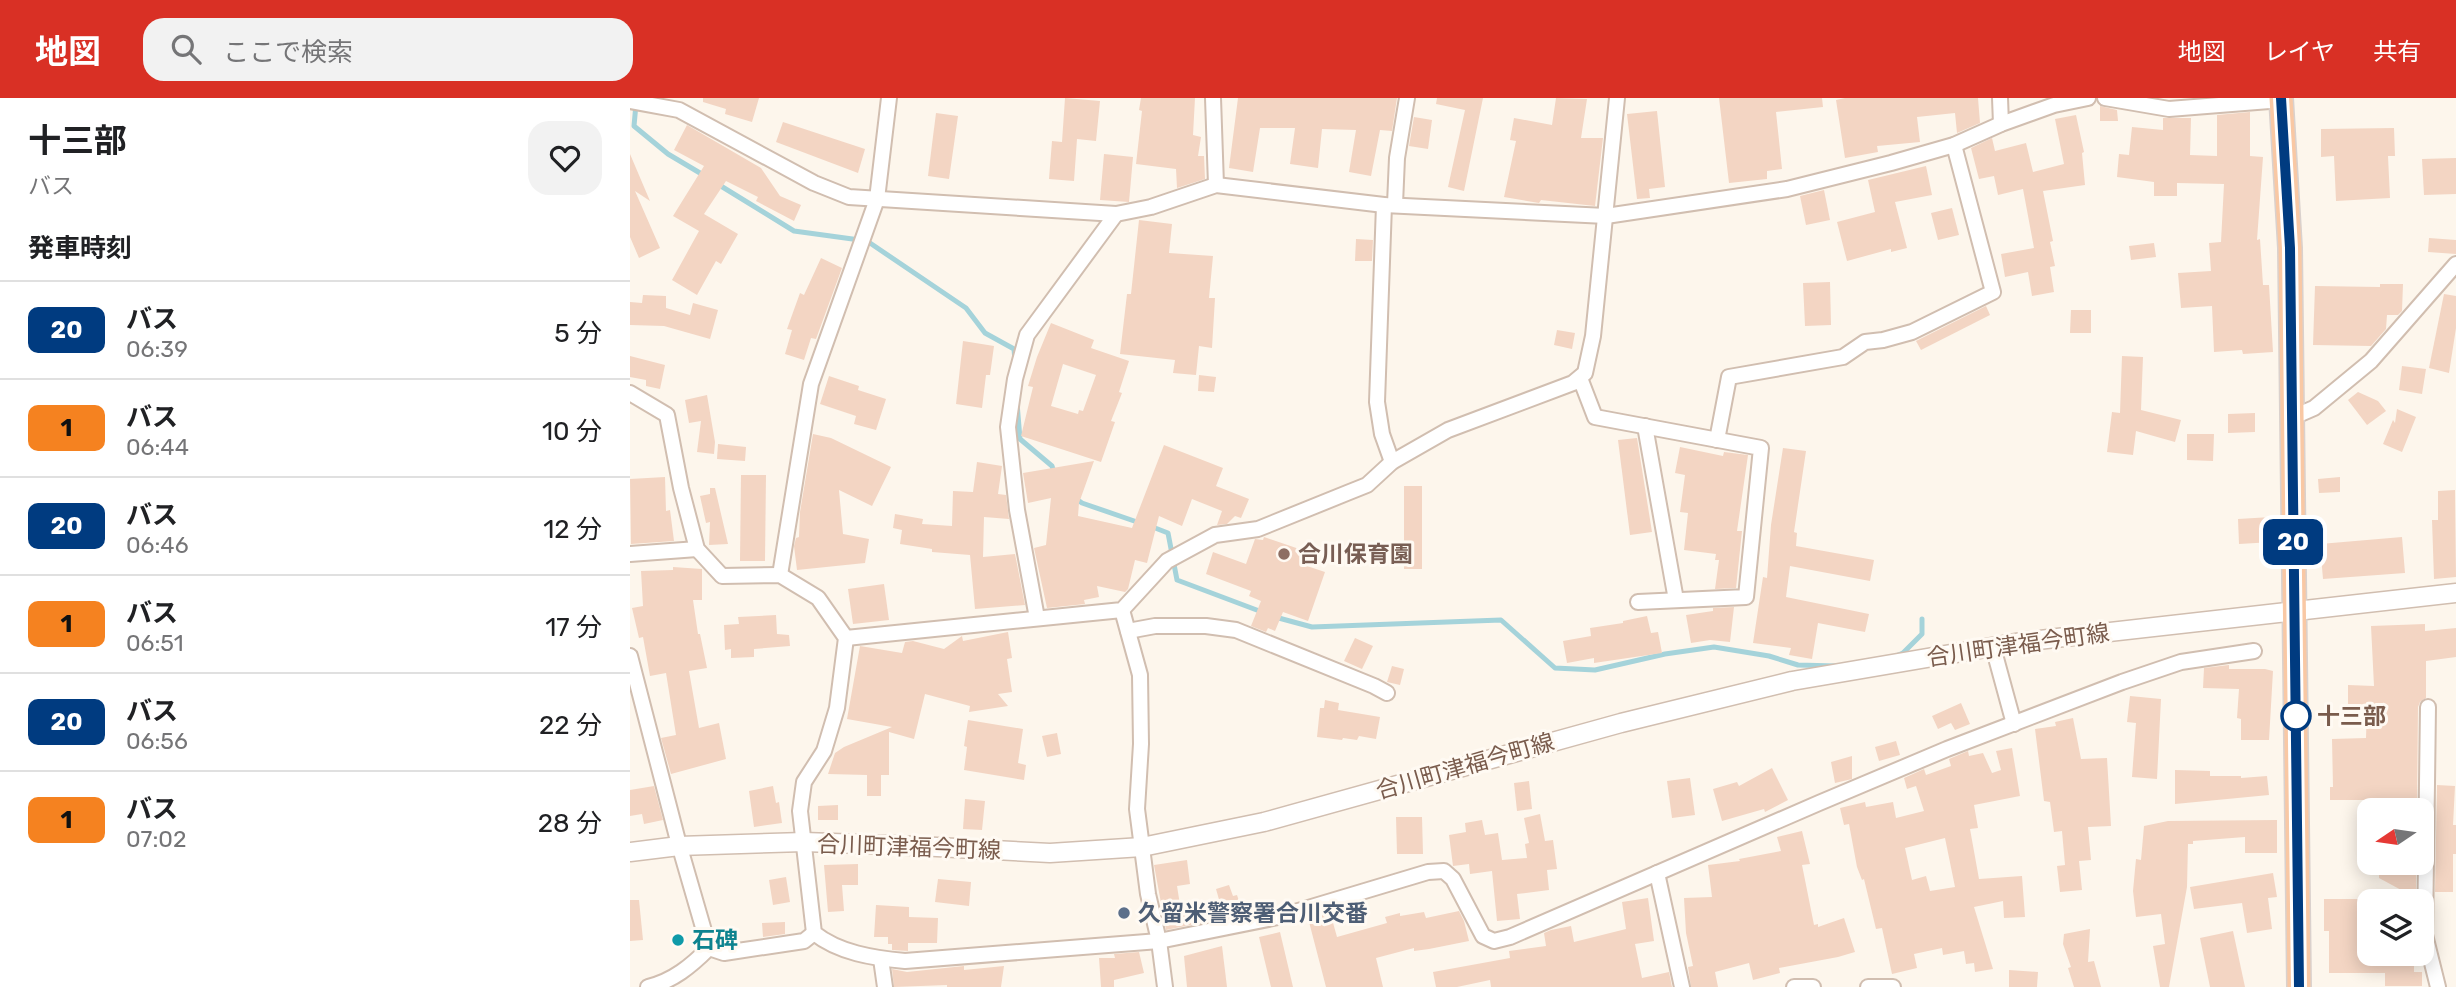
<!DOCTYPE html>
<html lang="ja">
<meta charset="utf-8">
<style>
:root{--surface:#fff;--page:#f2f2f2;--text:#202124;--muted:#757577;--line:#e0e0e0;--accent:#d93025}
body{margin:0;font-family:Rubik,"Noto Sans JP",sans-serif;background:var(--page);color:var(--text);height:100vh;display:flex;flex-direction:column;font-size:26px;white-space:nowrap}
*{box-sizing:border-box;margin:0}
p{font-size:23px;color:var(--muted)}
.icon{flex:none;width:38px;height:38px;fill:none;stroke:currentColor;stroke-width:2;stroke-linecap:round;stroke-linejoin:round}
.map{position:relative;flex:1;overflow:hidden}
.panel{display:flex;flex-direction:column;background:var(--surface);width:630px}
.panel>*{flex:none}
.badge{padding:0 14px;border-radius:10px;font-size:24px;line-height:46px}
.needle{width:46px;rotate:257deg}
.controls{position:absolute;left:1727px;top:700px;display:grid;gap:14px}
.controls a{display:grid;place-items:center;width:77px;height:77px;border-radius:14px;background:var(--surface);box-shadow:0 4px 18px #0003;font-size:35px}
.map>.badge{position:absolute;translate:-50% -50%;box-shadow:0 0 0 4px #fff}
h2{padding:0 28px;font-size:26px;line-height:63px}
.round{display:grid;place-items:center;flex:none;width:74px;height:74px;border-radius:21px;background:var(--page)}
.head{display:flex;align-items:center;justify-content:space-between;height:119px;padding:0 28px}
h1{font-size:33px;font-weight:700;line-height:52px}
ul{padding:0;list-style:none}
li{display:flex;align-items:center;gap:21px;height:98px;padding:0 28px;border-top:2px solid var(--line)}
li div{flex:1}
li b{display:block;font-size:26px}
li em{font-style:normal}
li .badge{min-width:77px;font-weight:700;text-align:center}
header{display:flex;align-items:center;gap:42px;box-sizing:border-box;height:98px;padding:0 35px;background:var(--accent);color:#fff}
header strong{font-size:33px}
nav{display:flex;gap:38px;margin-inline-start:auto;font-size:24px}
.search{width:490px;height:63px;background:var(--page);display:flex;align-items:center;gap:18px;box-sizing:border-box;padding:0 24px;border-radius:21px;color:var(--muted);font-size:26px}
main{display:flex;flex:1;min-height:0}
.map>svg:first-child{display:block}
.lines{fill:none;stroke-linecap:round;stroke-linejoin:round}
.stream{stroke:#a5d3da;stroke-width:5}
.building{fill:#f3d5c3;fill-rule:evenodd}
.minor-casing{stroke:#d1beb0;stroke-width:18}
.tertiary-casing{stroke:#d1beb0;stroke-width:21}
.trunk-casing{stroke:#dad1cd;stroke-width:26}
.minor{stroke:#fff;stroke-width:14}
.tertiary{stroke:#fff;stroke-width:18}
.trunk{stroke:#f9c8a4;stroke-width:23}
.line-casing{stroke:#fff;stroke-width:16}
.line{stroke:#003b80;stroke-width:10}
.education-dot{fill:#8d6e63;stroke:#fffaf3;stroke-width:2.5}
.stop-dot{fill:#fff;stroke:#003b80;stroke-width:3.5}
.service-dot{fill:#5c6f8a;stroke:#fffaf3;stroke-width:2.5}
.culture-dot{fill:#0f9aa8;stroke:#fffaf3;stroke-width:2.5}
.labels{text-anchor:middle;stroke-width:6;stroke-linejoin:round;paint-order:stroke}
.education-label{font-size:23px;font-weight:bold;fill:#785e54;stroke:#fffaf3;text-anchor:start}
.street-label{font-size:23px;fill:#7a5c4d;stroke:#fffaf3}
.stop-label{font-size:23px;font-weight:bold;fill:#7a5c4d;stroke:#fffaf3;text-anchor:start}
.service-label{font-size:23px;font-weight:bold;fill:#4e5e75;stroke:#fffaf3;text-anchor:start}
.culture-label{font-size:23px;font-weight:bold;fill:#0d838f;stroke:#fffaf3;text-anchor:start}
</style>
<header>
<strong>地図</strong>
<div class="search"><svg class="icon" aria-label="search" viewBox="0 0 24 24"><circle cx="10" cy="10" r="6"/><path d="M15 15l6 6"/></svg>ここで検索</div>
<nav><a>地図</a><a>レイヤ</a><a>共有</a></nav>
</header>
<main>
<section class="panel">
<div class="head"><div><h1>十三部</h1><p>バス</p></div><a class="round"><svg class="icon" aria-label="heart" viewBox="0 0 24 24"><path d="M12 20l-8-8c-3-5 5-10 8-4 3-6 11-1 8 4z"/></svg></a></div>
<h2>発車時刻</h2>
<ul>
<li><span class="badge" style="background:#003b80;color:#fff">20</span><div><b>バス</b><p>06:39</p></div><em>5 分</em></li>
<li><span class="badge" style="background:#f58220;color:#111">1</span><div><b>バス</b><p>06:44</p></div><em>10 分</em></li>
<li><span class="badge" style="background:#003b80;color:#fff">20</span><div><b>バス</b><p>06:46</p></div><em>12 分</em></li>
<li><span class="badge" style="background:#f58220;color:#111">1</span><div><b>バス</b><p>06:51</p></div><em>17 分</em></li>
<li><span class="badge" style="background:#003b80;color:#fff">20</span><div><b>バス</b><p>06:56</p></div><em>22 分</em></li>
<li><span class="badge" style="background:#f58220;color:#111">1</span><div><b>バス</b><p>07:02</p></div><em>28 分</em></li>
</ul>
</section>
<div class="map">
<svg width="1826" height="889" viewBox="0 0 1826 889">
<rect width="100%" height="100%" fill="#fdf6ec"/>
<g class="lines">
<g class="stream">
<polyline points="6,6 4,28 38,56 75,78"/>
<polyline points="86,85 164,133 237,143 336,210 355,235 384,251 385,263"/>
<polyline points="387,305 390,341 422,368 424,374"/>
<polyline points="445,400 452,405 510,425"/>
<polyline points="520,428 538,435 547,482 632,514"/>
<polyline points="645,519 682,529 871,522 925,570 965,572 1035,556 1084,549 1139,558 1168,567 1206,568"/>
<polyline points="1266,558 1273,555 1292,536 1292,521"/>
</g>
</g>
<g class="building">
<polygon points="73,0 129,0 122,24 95,16 96,11 73,4"/>
<polygon points="435,0 470,3 466,43 447,41 444,83 419,81 422,43 432,44"/>
<polygon points="511,0 565,0 563,37 571,39 568,58 574,58 575,81 547,90 546,71 506,66 512,13 509,12"/>
<polygon points="608,0 767,0 762,33 750,32 741,78 719,74 726,32 692,31 688,70 660,66 665,30 630,30 623,74 599,70"/>
<polygon points="807,0 853,0 834,93 818,89 835,12 806,6"/>
<polygon points="926,0 957,1 951,40 973,40 965,108 911,102 909,105 874,99 886,43 880,42 884,20 922,27"/>
<polygon points="1089,0 1192,0 1193,9 1146,14 1152,71 1137,73 1137,81 1099,85"/>
<polygon points="1215,0 1348,0 1350,25 1327,35 1325,15 1287,19 1290,44 1247,48 1248,54 1215,60 1206,2"/>
<polygon points="1470,8 1487,12 1488,23 1470,23"/>
<polygon points="1027,13 1035,89 1019,91 1020,100 1007,101 997,16"/>
<polygon points="1620,14 1620,58 1633,59 1627,142 1630,141 1633,187 1639,187 1643,254 1613,256 1612,252 1584,254 1582,208 1551,210 1548,175 1581,173 1579,145 1591,144 1594,86 1547,85 1547,98 1524,98 1524,84 1487,79 1489,56 1499,57 1502,29 1533,32 1533,20 1561,20 1560,57 1587,58 1587,17"/>
<polygon points="306,15 328,18 319,81 298,78"/>
<polygon points="1446,17 1454,54 1452,55 1455,87 1413,93 1423,143 1420,144 1425,168 1420,169 1424,194 1402,198 1398,174 1375,179 1371,156 1404,150 1393,91 1368,97 1364,78 1349,81 1341,50 1362,40 1365,53 1396,45 1403,74 1434,66 1425,21"/>
<polygon points="784,19 802,22 798,51 779,48"/>
<polygon points="153,24 235,51 228,75 146,44"/>
<polygon points="57,27 131,70 150,98 171,107 164,123 126,103 128,99 96,83 74,116 108,136 91,166 86,163 67,197 42,182 69,133 43,118 74,68 44,52"/>
<polygon points="1764,30 1765,58 1758,58 1760,100 1706,103 1704,58 1691,59 1691,31"/>
<polygon points="0,56 20,103 5,93 30,150 9,160 0,139"/>
<polygon points="474,56 503,59 499,104 470,102"/>
<polygon points="1826,60 1826,96 1794,97 1792,61"/>
<polygon points="1296,68 1302,97 1265,104 1277,150 1261,154 1261,151 1217,163 1207,124 1245,114 1238,82"/>
<polygon points="1194,92 1200,122 1176,127 1170,98"/>
<polygon points="1322,110 1329,137 1308,142 1301,115"/>
<polygon points="509,122 542,126 539,155 583,158 579,200 585,200 582,250 569,248 566,277 543,275 545,262 490,256 497,196 501,196"/>
<polygon points="1799,140 1826,142 1826,156 1798,154"/>
<polygon points="726,141 743,142 742,163 725,163"/>
<polygon points="1524,145 1526,159 1501,162 1499,148"/>
<polygon points="191,160 212,170 186,241 181,240 174,262 155,256 162,232 157,231 170,195 174,197"/>
<polygon points="1200,184 1201,227 1175,228 1173,185"/>
<polygon points="1750,186 1773,186 1772,213 1768,217 1757,217 1756,231 1741,248 1683,247 1685,188 1750,189"/>
<polygon points="1814,196 1826,198 1826,230 1819,275 1799,270"/>
<polygon points="13,197 36,198 36,210 60,217 63,205 88,212 80,241 34,228 0,227 0,204 12,205"/>
<polygon points="1356,208 1360,217 1291,252 1286,243"/>
<polygon points="1441,212 1461,212 1461,235 1440,235"/>
<path d="M421 225 464 242 461 250 499 263 489 294 492 295 481 323 485 324 471 364 391 338 403 289 398 288 407 259ZM433 266 466 277 453 313 449 312 448 316 421 308Z"/>
<polygon points="927,232 945,235 942,251 924,247"/>
<polygon points="333,243 364,248 360,277 356,277 352,310 326,306"/>
<polygon points="0,258 35,267 30,291 16,288 16,282 0,279"/>
<polygon points="1492,258 1513,259 1511,312 1551,322 1545,344 1506,333 1503,357 1477,354 1482,314 1490,315"/>
<polygon points="1772,268 1796,271 1792,296 1769,292"/>
<polygon points="569,277 586,279 584,294 568,293"/>
<polygon points="199,278 229,288 228,292 256,301 246,332 224,326 226,318 190,306"/>
<polygon points="1728,294 1748,303 1756,313 1737,327 1718,302"/>
<polygon points="77,297 85,344 84,356 67,354 71,323 59,325 55,302"/>
<polygon points="1767,311 1786,319 1772,354 1753,346 1763,322 1765,325"/>
<polygon points="1625,315 1625,334 1598,335 1598,316"/>
<polygon points="183,336 201,340 261,369 242,408 209,392 213,436 239,441 235,465 167,472 164,448 166,440 169,439 170,414"/>
<polygon points="1557,336 1584,336 1583,363 1557,362"/>
<polygon points="1007,340 1022,434 1000,437 988,342"/>
<polygon points="88,346 116,349 115,363 87,361"/>
<polygon points="534,347 593,370 586,388 619,401 611,420 605,418 597,426 587,427 592,413 562,401 552,428 529,418 517,465 505,462 498,491 495,494 467,488 469,499 454,502 455,506 417,510 404,450 416,447 421,400 398,405 393,375 464,363 449,405 448,418 502,430"/>
<polygon points="1050,349 1093,358 1094,354 1118,357 1107,433 1112,433 1106,490 1085,491 1089,462 1085,462 1086,456 1054,452 1058,415 1050,414 1055,377 1045,375"/>
<polygon points="1153,350 1176,353 1164,434 1167,435 1166,448 1244,462 1240,483 1160,468 1156,499 1239,516 1235,534 1188,525 1182,561 1159,557 1161,550 1123,545 1133,479 1137,480 1141,427"/>
<polygon points="347,364 372,368 368,396 376,397 379,421 354,419 353,459 385,456 395,507 345,511 340,457 302,454 302,451 270,446 272,432 263,430 265,416 293,421 292,426 322,428 323,393 343,394"/>
<polygon points="111,377 136,377 135,463 110,463"/>
<polygon points="35,379 36,413 40,412 44,443 1,446 0,381"/>
<polygon points="1710,379 1710,394 1689,395 1688,381"/>
<rect x="774" y="388" width="18" height="83"/>
<polygon points="80,390 85,390 98,446 79,447 80,424 76,425 70,398 80,396"/>
<polygon points="1825,392 1826,479 1804,481 1802,422 1808,422 1808,393"/>
<polygon points="1641,419 1643,444 1609,446 1608,421"/>
<polygon points="634,439 675,453 671,466 695,474 678,523 653,514 645,533 638,530 636,534 621,528 631,503 619,498 621,493 576,476 583,454 616,466 625,441 633,442"/>
<polygon points="1772,439 1775,475 1693,481 1690,446"/>
<polygon points="43,469 72,471 72,502 63,502 68,536 70,536 77,570 59,573 69,630 89,625 96,661 41,676 31,640 46,637 36,575 20,578 13,539 9,540 2,510 13,508 11,473 43,472"/>
<polygon points="254,486 259,522 223,526 218,491"/>
<polygon points="1104,509 1100,544 1080,542 1061,545 1056,517 1083,513 1083,510"/>
<polygon points="146,517 147,536 159,537 160,548 124,551 124,559 101,560 101,551 95,552 94,527 109,526 108,519"/>
<polygon points="1017,518 1021,535 1028,534 1032,555 964,565 964,560 937,565 933,543 961,538 960,530 993,525 993,523"/>
<polygon points="1795,526 1795,533 1826,530 1826,559 1796,563 1796,600 1790,604 1788,609 1787,712 1755,712 1755,705 1747,704 1747,702 1700,702 1700,689 1703,689 1702,641 1736,640 1737,608 1718,607 1718,587 1744,588 1741,528"/>
<polygon points="378,534 382,560 377,561 382,594 368,596 378,608 339,614 340,608 295,596 284,641 259,634 259,677 251,677 251,698 237,698 237,677 198,676 205,655 214,649 262,629 217,621 230,548 272,555 275,544 283,543 314,551 332,538 333,543"/>
<polygon points="725,540 743,548 732,571 714,563"/>
<polygon points="1599,567 1599,571 1635,571 1643,573 1639,642 1611,642 1611,621 1607,620 1609,591 1573,590 1574,570"/>
<polygon points="762,568 774,571 770,587 757,584"/>
<polygon points="1500,598 1531,601 1527,681 1502,679 1506,625 1497,624"/>
<polygon points="695,602 709,605 708,612 750,619 746,641 729,638 727,642 713,640 712,642 687,639 690,610 694,610"/>
<polygon points="1331,605 1340,626 1325,632 1321,625 1308,631 1302,618"/>
<polygon points="1443,620 1451,661 1477,660 1481,728 1458,729 1461,762 1449,763 1452,792 1430,794 1427,768 1435,767 1432,733 1424,734 1420,704 1414,703 1405,631 1426,628 1425,624"/>
<polygon points="338,622 393,631 388,665 396,667 394,682 334,672 337,649 334,648"/>
<polygon points="427,635 431,656 417,659 412,638"/>
<polygon points="1266,643 1270,657 1249,663 1245,649"/>
<path d="M1382 650 1390 698 1344 707 1348 730 1340 731 1349 781 1392 778 1395 819 1374 820 1373 803 1344 809 1363 871 1345 874 1344 865 1336 866 1334 853 1313 857 1312 850 1284 856 1287 870 1262 876 1252 830 1246 831 1234 781 1232 782 1227 769 1219 726 1214 727 1210 710 1235 704 1236 709 1263 704 1266 720 1294 713 1286 688 1277 691 1274 680 1294 671 1296 677 1321 668 1319 661 1338 653 1339 658 1353 655 1362 675 1371 672 1366 653ZM1315 740 1325 789 1300 793 1296 778 1282 782 1275 750Z"/>
<polygon points="1222,658 1222,681 1205,685 1201,664"/>
<polygon points="1142,670 1158,702 1135,714 1134,711 1092,723 1083,691 1107,684 1109,688"/>
<polygon points="1545,672 1580,673 1580,678 1611,678 1611,680 1637,678 1639,697 1545,706"/>
<polygon points="1060,680 1065,717 1042,720 1037,683"/>
<polygon points="899,683 902,711 887,713 884,685"/>
<polygon points="1807,687 1825,688 1823,727 1826,727 1826,756 1823,756 1823,794 1805,794"/>
<polygon points="24,688 33,722 14,726 12,716 0,718 0,692"/>
<polygon points="143,688 146,705 149,704 152,725 124,729 119,693"/>
<polygon points="335,701 355,703 352,732 333,731"/>
<polygon points="208,707 208,722 188,722 188,708"/>
<polygon points="910,716 915,743 923,742 927,771 917,772 919,792 887,796 890,821 867,823 862,773 840,776 839,766 823,768 819,737 836,734 835,725 852,722 855,737 868,735 872,762 897,760 895,746 899,745 894,720"/>
<polygon points="766,719 792,719 793,756 767,756"/>
<polygon points="1647,722 1647,755 1615,755 1615,739 1563,743 1563,746 1558,746 1557,789 1539,889 1530,889 1523,848 1535,846 1531,816 1506,819 1503,793 1506,761 1511,762 1514,728 1538,723"/>
<polygon points="1172,733 1180,766 1172,767 1184,827 1188,826 1188,829 1214,820 1225,854 1208,859 1149,870 1150,875 1123,882 1119,865 1085,874 1088,889 1061,889 1058,869 1063,868 1056,835 1054,800 1082,799 1078,767 1110,763 1109,761 1151,753 1147,739"/>
<polygon points="557,762 560,786 547,788 551,813 572,811 590,805 586,791 599,787 603,798 607,797 613,816 536,832 524,767"/>
<polygon points="1749,765 1786,765 1786,800 1749,780"/>
<polygon points="228,766 228,787 212,787 214,813 198,814 194,767"/>
<polygon points="1643,775 1647,799 1638,800 1642,831 1617,835 1612,805 1564,811 1560,789"/>
<polygon points="156,779 160,804 143,807 139,782"/>
<polygon points="308,781 341,784 339,808 305,804"/>
<polygon points="1018,800 1024,843 1005,846 1012,880 1039,874 1042,889 861,889 860,882 827,889 806,889 803,874 880,860 879,853 916,848 914,835 921,832 941,828 944,844 996,831 992,804"/>
<polygon points="1694,801 1740,801 1740,856 1784,856 1784,874 1792,874 1792,888 1755,888 1755,875 1699,875 1699,833 1694,833"/>
<polygon points="0,802 9,802 13,842 0,843"/>
<polygon points="246,807 279,809 279,819 308,820 307,845 278,845 278,853 262,852 262,846 258,846 258,839 244,839"/>
<polygon points="829,813 834,823 839,843 799,851 784,853 784,850 746,860 753,889 696,889 678,820 700,814 707,839 757,825 755,819 770,815 770,818 794,814 796,820"/>
<polygon points="155,824 155,836 133,839 132,825"/>
<polygon points="1460,831 1458,864 1464,863 1471,889 1444,889 1438,870 1441,869 1433,846 1434,836"/>
<polygon points="1603,833 1615,889 1580,889 1570,840"/>
<polygon points="650,834 663,889 641,889 629,839"/>
<polygon points="592,848 597,889 557,889 554,858"/>
<polygon points="509,854 514,875 484,882 484,889 471,889 469,860 485,860 484,856"/>
<polygon points="334,868 334,872 374,868 371,889 317,889 317,887 264,889 262,871 277,874"/>
<polygon points="1379,872 1408,874 1407,889 1379,889"/>
</g>
<g class="lines">
<defs>
<g id="minor">
<polyline points="583,0 586,87"/>
<polyline points="1370,0 1371,26"/>
<polyline points="1475,0 1539,11 1652,2"/>
<polyline points="0,3 49,12 184,85 219,99 486,116 521,109 586,87 754,107 976,118 1157,91 1261,65 1324,47 1371,26 1424,7 1458,0"/>
<polyline points="765,106 767,60 777,0"/>
<polyline points="754,107 747,304 752,336 762,364"/>
<polyline points="950,280 965,319 1131,350 1116,499 1008,504"/>
<path d="M0 295 37 317 51 390 67 451 92 478 150 477 188 500 216 540 207 610 194 653 174 684 170 713 184 835C209 855 243 860 275 863L529 843 648 819 798 774 814 773 823 781 853 838 864 843 880 839 1189 705 1317 651 1492 584 1551 564 1624 553"/>
<polyline points="1661,320 1684,310 1741,263 1826,166"/>
<polyline points="1015,328 1046,502"/>
<polyline points="1087,342 1099,279 1213,259 1235,244 1253,242 1282,234 1363,194 1324,47"/>
<polyline points="0,456 67,451"/>
<polyline points="150,477 181,286 247,101 259,0"/>
<polyline points="492,512 510,577 511,646 507,711 518,796 529,843 535,889"/>
<polyline points="407,520 387,412 378,329 385,281 397,237 486,116"/>
<polyline points="498,533 525,528 576,528 606,532 744,588 757,595"/>
<polyline points="216,540 492,512 537,463 585,437 628,431 717,395 737,387 762,364 818,332 943,285 955,275 963,238 987,0"/>
<polyline points="1363,549 1384,626"/>
<polyline points="0,558 48,743 79,850"/>
<polyline points="1798,609 1795,837 1808,889"/>
<polyline points="1027,775 1052,889"/>
<polyline points="79,850 94,855 174,843 184,835"/>
<polyline points="251,861 255,889"/>
<path d="M18 889C43 883 61 868 79 850"/>
<polyline points="1164,889 1183,889"/>
<polyline points="1238,889 1263,889"/>
</g>
<polyline id="tertiary" points="0,754 49,748 174,744 288,748 420,755 512,749 634,724 991,625 1162,583 1391,544 1826,495"/>
<polyline id="trunk" points="1651,0 1660,150 1669,889"/>
</defs>
<use href="#minor" class="minor-casing"/>
<use href="#tertiary" class="tertiary-casing"/>
<use href="#trunk" class="trunk-casing"/>
<use href="#minor" class="minor"/>
<use href="#tertiary" class="tertiary"/>
<use href="#trunk" class="trunk"/>
</g>
<g class="lines">
<defs>
<polyline id="line" points="1651,0 1660,150 1669,889"/>
</defs>
<use href="#line" class="line-casing"/>
<use href="#line" class="line"/>
</g>
<circle class="education-dot" cx="654" cy="456" r="7"/>
<circle class="stop-dot" cx="1666" cy="618" r="14"/>
<circle class="service-dot" cx="494" cy="815" r="7"/>
<circle class="culture-dot" cx="48" cy="842" r="7"/>
<g class="labels">
<g class="education-label">
<text x="668" y="464">合川保育園</text>
</g>
<g class="street-label">
<text transform="translate(1388 547) rotate(-8)" y="8">合川町津福今町線</text>
<text transform="translate(835 668) rotate(-16)" y="8">合川町津福今町線</text>
<text transform="translate(279 749) rotate(2)" y="8">合川町津福今町線</text>
</g>
<g class="stop-label">
<text x="1687" y="626">十三部</text>
</g>
<g class="service-label">
<text x="508" y="823">久留米警察署合川交番</text>
</g>
<g class="culture-label">
<text x="62" y="850">石碑</text>
</g>
</g>
</svg>
<div class="controls">
<a><svg class="needle" viewBox="-14 -14 28 28"><path d="M0-13l5 13h-10z" fill="#e53935"/><path d="M0 13l5-13h-10z" fill="#757577"/></svg></a>
<a><svg class="icon" aria-label="layers" viewBox="0 0 24 24"><path d="M12 4l9 5-9 5-9-5zM3 14l9 5 9-5"/></svg></a>
</div>
<b class="badge" style="left:1663px;top:444px;background:#003b80;color:#fff">20</b>
</div>
</main>
